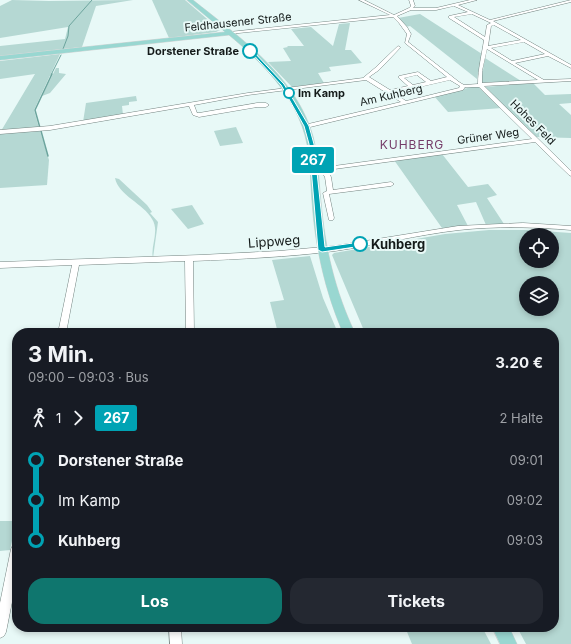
<!DOCTYPE html>
<html lang="de">
<meta charset="utf-8">
<style>
:root{--surface:#171b24;--page:#242831;--text:#f1f3f6;--muted:#9ea1a6;--accent:#0f766e}
body{margin:0;font-family:Inter,sans-serif;background:var(--page);color:var(--text);height:100vh;display:flex;flex-direction:column;font-size:15px;white-space:nowrap}
*{box-sizing:border-box;margin:0}
p{font-size:13px;color:var(--muted)}
.icon{flex:none;width:22px;height:22px;fill:none;stroke:currentColor;stroke-width:2;stroke-linecap:round;stroke-linejoin:round}
.map{position:relative;flex:1;overflow:hidden}
.drawer{position:absolute;left:12px;top:328px;width:547px;height:304px;display:flex;flex-direction:column;background:var(--surface);border-radius:16px;box-shadow:0 2px 6px #0003}
.drawer>*{flex:none}
.badge{padding:0 8px;border-radius:3px;font-size:14px;line-height:26px}
.fabs{position:absolute;left:519px;top:228px;display:grid;gap:8px}
.fabs a{display:grid;place-items:center;width:40px;height:40px;border-radius:50%;background:var(--surface);box-shadow:0 2px 6px #0003;font-size:20px}
.map>.badge{position:absolute;translate:-50% -50%;box-shadow:0 0 0 2px #fff}
.legs{display:flex;align-items:center;gap:6px;height:44px;padding:0 16px;font-size:13px}
.legs p{margin-inline-start:auto}
.headline{display:flex;align-items:center;justify-content:space-between;height:68px;padding:0 16px}
h1{font-size:22px;font-weight:700;line-height:30px}
.action{display:flex;gap:8px;margin-top:auto;padding:8px 16px}
.action a{flex:1;height:46px;border-radius:16px;background:var(--accent);color:#fff;font-size:16px;font-weight:700;line-height:46px;text-align:center}
.action a+a{background:var(--page);color:var(--text)}
ul{padding:0 16px;list-style:none}
li{display:flex;align-items:center;gap:14px;height:40px;font-size:15px}
li i{display:grid;place-items:center;width:6px;height:100%;margin:0 5px;background:currentColor}
li i::after{content:'';width:10px;height:10px;margin:-5px;border:3px solid;border-radius:50%;background:var(--surface)}
li p{margin-inline-start:auto}
li:first-child i{background:linear-gradient(#0000 50%,currentColor 0)}
li:last-child i{background:linear-gradient(currentColor 50%,#0000 0)}
.map>svg:first-child{display:block}
.green{fill:#b5d8d3;fill-rule:evenodd}
.lines{fill:none;stroke-linecap:round;stroke-linejoin:round}
.stream-far1{stroke:#6ca49d;stroke-width:1}
.stream{stroke:#6ca49d;stroke-width:1.5}
.minor-casing{stroke:#748481;stroke-width:1}
.major-casing{stroke:#d5d6d6;stroke-width:1}
.minor{fill:#fff;fill-rule:evenodd}
.major{fill:#99d7d1;fill-rule:evenodd}
.line-1{fill:#00a3b4;stroke:#fff}
.stop-1-dot{fill:#fff;stroke:#00a3b4;stroke-width:2}
.labels{text-anchor:middle;stroke-width:4;stroke-linejoin:round;paint-order:stroke}
.far-street-label{font-size:11px;fill:#141b1a;stroke:#e8f9f7}
.far-stop-label{font-size:11px;font-weight:bold;fill:#141b1a;stroke:#e8f9f7;text-anchor:end}
.far-neighbourhood-label{font-size:12px;letter-spacing:1px;fill:#753b68;stroke:#e8f9f7}
.street-label{font-size:13px;fill:#141b1a;stroke:#e8f9f7}
.stop-label{font-size:13px;font-weight:bold;fill:#141b1a;stroke:#e8f9f7;text-anchor:start}
</style>
<div class="map">
<svg width="571" height="644" viewBox="0 0 571 644">
<rect width="100%" height="100%" fill="#e8f9f7"/>
<g class="green">
<polygon points="12,0 49,1 133,0 96,6 82,47 0,56 0,46 65,39 68,27 0,38 0,6"/>
<polygon points="152,0 185,0 220,30 216,32 169,38"/>
<polygon points="420,14 482,54 477,79 410,26 406,27 398,18"/>
<polygon points="350,23 345,50 351,50 362,63 329,67 331,71 318,73 324,83 292,87 268,62 291,61 283,48 288,47 287,46 304,46 291,29 311,27 333,46 339,24"/>
<polygon points="60,54 34,110 39,128 1,131 35,74 0,79 0,61"/>
<polygon points="485,58 521,81 484,83 481,82"/>
<polygon points="56,68 59,68 59,73 66,74 50,93 42,96"/>
<polygon points="533,83 545,95 571,94 571,103 559,104 571,115 571,138 536,137 484,87"/>
<polygon points="476,86 481,88 502,108 448,112 434,96"/>
<polygon points="136,96 137,101 129,102 129,105 122,106 123,115 83,122 86,103"/>
<polygon points="236,127 243,143 220,146 214,131"/>
<polygon points="40,131 49,160 47,185 0,188 0,133"/>
<polygon points="442,154 468,187 488,184 497,195 487,198 504,224 486,225 476,202 457,205 468,226 442,228 394,160"/>
<path d="M115 178 119 179 147 205 152 212 150 213 158 222 153 258C150 247 160 231 152 219 144 204 118 195 115 178Z"/>
<polygon points="192,205 204,224 188,229 171,209"/>
<path d="M489 230H527L571 233V644H526L517 627H554V333H365L332 255 334 253 445 234ZM526 235H552V261H526ZM526 283H552V309H526Z"/>
<polygon points="310,256 323,298 338,333 278,333 270,302 284,300 272,260"/>
<polygon points="0,521 14,521 16,523 10,550 0,551"/>
<polygon points="405,627 482,627 491,644 412,644"/>
</g>
<g class="lines">
<g class="stream-far1">
<polyline points="63,49 68,36 69,26 92,0"/>
<polyline points="51,75 61,55"/>
</g>
<g class="stream">
<polyline points="40,128 35,110 52,74"/>
<polyline points="41,131 48,156"/>
</g>
<defs>
<g id="minor">
<path d="M359 0H364L394 15 409 8 411 6 409 0H413L415 6 413 8H436L470 0H477L458 5 490 20 571 0V2L493 21 571 65V68L548 56 515 63 544 80 571 79V81L484 86 571 171V176L569 175 535 142 327 170 331 177 333 190 391 182 394 184 391 186 329 194 334 218 333 220H329L323 193 327 191 325 177 321 171 314 172 311 170 312 169 532 139 479 87H465L463 90 306 128 304 127V125L401 102 366 80 248 95 194 105 197 113H199L257 103H266L269 105 266 107H257L199 117 193 115 189 106 50 130 0 134V130L50 126 248 93 363 78 375 68 398 46 400 47V48L379 70 369 77 390 90 408 86 399 78V76L418 72 431 81 447 77 405 43 407 34 399 23 393 17 229 34 227 33 229 32 390 15ZM454 6 468 12 449 16V18L484 40C482 54 478 69 478 84L464 85 459 82 408 42 411 34 407 27 397 16 411 10H436ZM472 14 491 23 487 25 485 37 454 17ZM494 25 521 40 488 46 491 26ZM524 42 545 54 512 61 491 48ZM487 49 538 80 482 83V71ZM417 75 426 82 413 85 404 78ZM450 80 460 86 459 88 406 101 394 93Z"/>
<path d="M523 223 571 226V230C534 227 496 226 459 230 417 235 377 245 335 251 288 257 240 259 193 261L194 333H186L185 261 79 265 66 333H58L72 265 0 268V262L200 255 279 251 334 246 458 226Z"/>
<polygon points="17,543 17,577 6,632 4,636 0,638 0,603 11,549 13,545"/>
<polygon points="169,627 181,627 182,644 170,644"/>
</g>
<g id="major">
<path d="M187 0H193C238 36 290 72 310 127 319 151 318 177 321 202 325 248 335 291 355 333H343C325 291 315 247 312 201 310 176 311 150 302 126 288 88 259 60 229 35L0 60V56L225 32Z"/>
<polygon points="492,627 509,627 517,644 500,644"/>
</g>
</defs>
<use href="#minor" class="minor-casing"/>
<use href="#major" class="major-casing"/>
<use href="#minor" class="minor"/>
<use href="#major" class="major"/>
</g>
<polygon class="line-1" points="249,50 252,50 284,84 309,126 314,144 325,247 360,242 363,244 362,246 322,252 318,250 309,144 304,126 281,85"/>
<g class="stop-1-dot">
<circle cx="250" cy="51" r="7"/>
<circle cx="289" cy="93" r="5"/>
<circle cx="360" cy="244" r="7"/>
</g>
<g class="labels">
<g class="far-street-label">
<text transform="translate(238 22) rotate(-6)" y="4">Feldhausener Straße</text>
<text transform="translate(391 95) rotate(-13)" y="4">Am Kuhberg</text>
<text transform="translate(533 122) rotate(45)" y="4">Hohes Feld</text>
<text transform="translate(488 136) rotate(-8)" y="4">Grüner Weg</text>
</g>
<g class="far-stop-label">
<text x="239" y="55">Dorstener Straße</text>
<text x="298" y="97" text-anchor="start">Im Kamp</text>
</g>
<g class="far-neighbourhood-label">
<text x="412" y="149">KUHBERG</text>
</g>
<g class="street-label">
<text transform="translate(274 241) rotate(-4)" y="5">Lippweg</text>
</g>
<g class="stop-label">
<text x="371" y="249">Kuhberg</text>
</g>
</g>
</svg>
<div class="fabs">
<a><svg class="icon" aria-label="locate" viewBox="0 0 24 24"><circle cx="12" cy="12" r="6"/><path d="M12 2v4M12 18v4M2 12h4M18 12h4"/></svg></a>
<a><svg class="icon" aria-label="layers" viewBox="0 0 24 24"><path d="M12 4l9 5-9 5-9-5zM3 14l9 5 9-5"/></svg></a>
</div>
<b class="badge" style="left:313px;top:160px;background:#00a3b4;color:#fff">267</b>
<section class="drawer">
<div class="headline"><div><h1>3 Min.</h1><p>09:00 – 09:03 · Bus</p></div><b>3.20 €</b></div>
<div class="legs"><svg class="icon" aria-label="walk" viewBox="0 0 24 24"><circle cx="13" cy="4" r="2"/><path d="M13 8l-2 6 4 7M11 14l-3 7M7 12l3-4h3l4 4"/></svg>1<svg class="icon" aria-label="forward" viewBox="0 0 24 24"><path d="M9 5l7 7-7 7"/></svg><b class="badge" style="background:#00a3b4;color:#fff">267</b><p>2 Halte</p></div>
<ul>
<li><i style="color:#00a3b4"></i><b>Dorstener Straße</b><p>09:01</p></li>
<li><i style="color:#00a3b4"></i><span>Im Kamp</span><p>09:02</p></li>
<li><i style="color:#00a3b4"></i><b>Kuhberg</b><p>09:03</p></li>
</ul>
<div class="action"><a>Los</a><a>Tickets</a></div>
</section>
</div>
